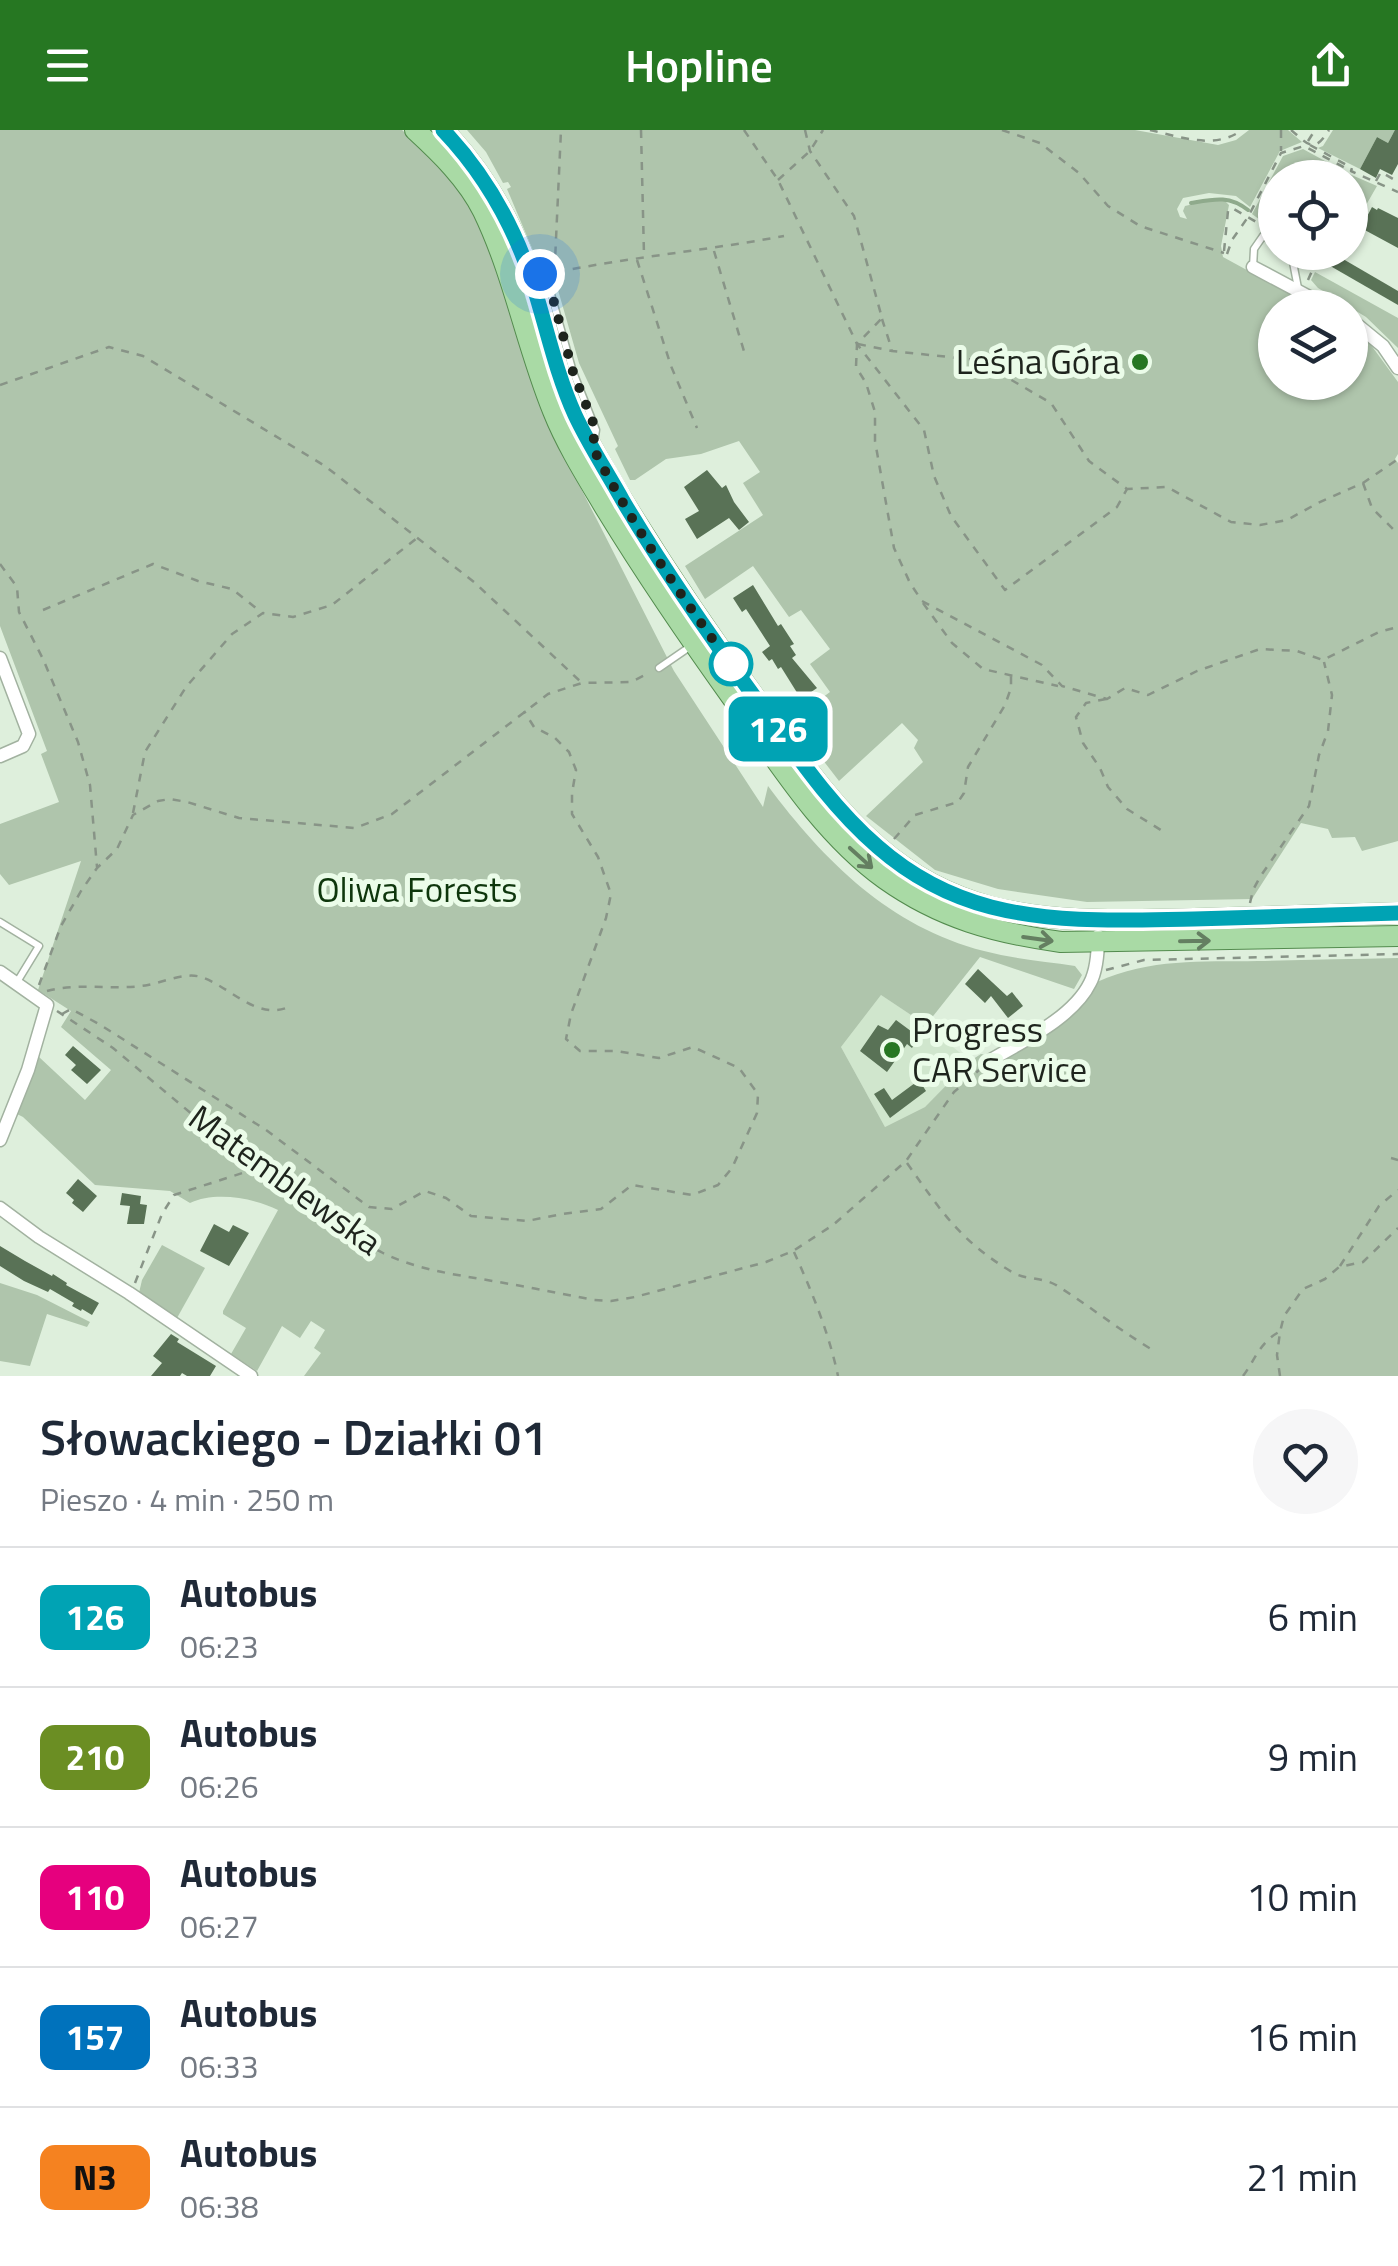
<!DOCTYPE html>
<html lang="pl">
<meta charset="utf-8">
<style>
:root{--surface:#fff;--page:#f6f6f7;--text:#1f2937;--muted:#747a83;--line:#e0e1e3;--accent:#267722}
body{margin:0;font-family:"Titillium Web",sans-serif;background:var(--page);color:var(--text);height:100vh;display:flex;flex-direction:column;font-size:38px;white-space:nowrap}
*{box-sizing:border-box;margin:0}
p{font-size:32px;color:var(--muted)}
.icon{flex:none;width:55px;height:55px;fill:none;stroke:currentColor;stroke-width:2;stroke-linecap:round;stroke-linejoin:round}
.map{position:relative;height:1246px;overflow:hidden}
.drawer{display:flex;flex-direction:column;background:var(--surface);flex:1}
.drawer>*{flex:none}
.badge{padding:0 20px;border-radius:15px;font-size:35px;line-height:65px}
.fabs{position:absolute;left:1258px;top:30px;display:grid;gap:20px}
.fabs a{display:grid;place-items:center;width:110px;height:110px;border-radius:50%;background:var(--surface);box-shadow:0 2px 8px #0004;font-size:50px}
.you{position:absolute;width:50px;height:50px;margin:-25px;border:8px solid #fff;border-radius:50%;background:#1a73e8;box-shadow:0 0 0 15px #1a73e833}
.map>.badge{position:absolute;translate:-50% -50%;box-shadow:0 0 0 5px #fff}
.round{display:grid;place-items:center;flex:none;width:105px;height:105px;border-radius:52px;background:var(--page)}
.headline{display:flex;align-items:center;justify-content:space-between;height:170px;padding:0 40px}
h1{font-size:48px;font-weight:600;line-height:75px}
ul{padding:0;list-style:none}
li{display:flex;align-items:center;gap:30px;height:140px;padding:0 40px;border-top:2px solid var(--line)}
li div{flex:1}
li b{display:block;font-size:38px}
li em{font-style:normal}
li .badge{min-width:110px;font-weight:700;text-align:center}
header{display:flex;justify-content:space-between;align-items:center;height:130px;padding:0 40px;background:var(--accent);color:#fff;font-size:45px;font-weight:600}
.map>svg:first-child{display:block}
.built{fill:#d0e6cd}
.green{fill:#afc5ac}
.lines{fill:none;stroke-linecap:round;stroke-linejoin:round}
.stream{stroke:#8faa8c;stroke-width:4}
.building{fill:#597256}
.lane-casing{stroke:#a2b2a0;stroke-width:9}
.street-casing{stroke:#a2b2a0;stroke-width:15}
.primary-casing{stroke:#538b4e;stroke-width:22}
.path{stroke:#889487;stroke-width:2.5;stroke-dasharray:8 8;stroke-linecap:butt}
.lane{stroke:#fff;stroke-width:6}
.street{stroke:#fff;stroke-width:12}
.primary{stroke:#a9daa5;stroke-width:20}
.oneway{stroke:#647f61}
.line-casing{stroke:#fff;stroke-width:22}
.line{stroke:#00a3b4;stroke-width:15}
.walk{stroke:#1e241d;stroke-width:10;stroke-dasharray:0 18}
.poi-dot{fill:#267722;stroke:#ebfce9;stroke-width:4}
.stop-dot{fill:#fff;stroke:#00a3b4;stroke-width:5}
.labels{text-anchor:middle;stroke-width:10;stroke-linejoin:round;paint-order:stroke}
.poi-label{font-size:35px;fill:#1e241d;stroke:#ebfce9;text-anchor:end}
.park-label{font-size:35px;fill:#0e360c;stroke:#ebfce9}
.street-label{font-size:35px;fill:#1e241d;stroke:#ebfce9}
</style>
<header><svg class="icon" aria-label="menu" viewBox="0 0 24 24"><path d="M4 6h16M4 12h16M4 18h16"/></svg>Hopline<svg class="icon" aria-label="share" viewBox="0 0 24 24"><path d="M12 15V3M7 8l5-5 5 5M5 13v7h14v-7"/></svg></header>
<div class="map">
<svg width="1398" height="1246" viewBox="0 0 1398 1246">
<rect width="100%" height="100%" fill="#deefdc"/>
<polygon class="built" points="881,865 926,895 970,931 925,977 885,997 841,917"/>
<g class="green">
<path d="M0 0H402L436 32 469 74 490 117 500 145 542 282 674 541 763 677 768 656C824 731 890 797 984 821 1014 829 1044 831 1075 836L1082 845 1074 859 980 827 926 895 881 865 841 917 885 997 925 977 970 931 981 924 1001 928 1097 852C1151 828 1200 832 1258 831 1304 830 1351 829 1398 828V1246H304L321 1223 314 1218 325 1200 311 1191 300 1208 282 1196 257 1241 231 1224 246 1198 223 1184V1181L278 1080C254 1068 215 1061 190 1073L170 1061 95 1055 23 987 17 984 39 927 85 970 111 940 61 897 71 881 38 860 81 731 9 755 0 744V694L59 672 41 624 47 621 0 496Z"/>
<polygon points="467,0 1135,0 1218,15 1236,10 1249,0 1288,0 1302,12 1280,21 1250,77 1236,66 1209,63 1183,68 1177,79 1180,87 1187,89 1183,81 1185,76 1206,71 1224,70 1229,75 1221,116 1223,127 1315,177 1275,178 1275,252 1350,252 1350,198 1371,215 1398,252 1398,324 1395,329 1398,333 1398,711 1362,721 1355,707 1332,708 1328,699 1301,693 1252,769 1087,772 998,759 935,740 866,686 923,632 914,618 918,610 902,593 839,651 792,590 830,562 810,534 830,519 801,480 789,487 753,436 705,469 685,436 763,385 743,353 760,342 739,311 701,324 666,329 635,350 630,350 615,319 618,316 579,233 552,139 543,139 537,130 507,59 511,57 508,52 503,53 486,22"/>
<polygon points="1333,0 1398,0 1398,6 1393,4 1388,13 1377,7 1360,39 1318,18 1323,16"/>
<polygon points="1303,19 1347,43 1377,56 1350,103 1350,48 1275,48 1275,101 1252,84 1283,26"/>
<polygon points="1315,142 1398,188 1398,218 1366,187 1318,158 1311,150"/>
<polygon points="162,1115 205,1138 177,1188 139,1163 142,1150"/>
<polygon points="0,1153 37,1165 90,1192 87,1197 47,1184 30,1236 0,1231"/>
</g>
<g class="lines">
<path class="stream" d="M1191 73C1214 69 1229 65 1248 80"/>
</g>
<g class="building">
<polygon points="1395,0 1398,0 1398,34 1392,45 1380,39 1376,48 1360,39 1377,7 1388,13"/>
<polygon points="1372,77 1377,80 1378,78 1398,88 1398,118 1361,98"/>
<polygon points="1306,122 1331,122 1398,161 1398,175"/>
<polygon points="707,340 722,358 726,355 734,372 749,392 739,400 729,388 697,409 685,389 699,381 684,357"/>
<polygon points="753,455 778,496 781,494 794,514 790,516 796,525 792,528 817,558 801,569 781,537 778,539 772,529 769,531 762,522 770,516 746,479 742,482 733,468"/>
<polygon points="978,839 1007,866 1012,862 1023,876 1008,888 991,866 985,873 965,854"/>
<polygon points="896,890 919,907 912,918 907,914 887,942 860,921 878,895 888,900"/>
<polygon points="73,916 101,940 87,954 71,940 76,935 65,925"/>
<polygon points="919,950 926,961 890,988 874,964 884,958 892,970"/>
<polygon points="78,1049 97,1066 83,1082 72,1073 74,1070 66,1063"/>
<polygon points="122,1063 141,1066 140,1074 147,1075 144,1094 127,1094 130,1076 120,1075"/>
<polygon points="214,1094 229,1102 233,1095 249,1103 229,1136 200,1121"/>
<polygon points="0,1116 25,1131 52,1146 53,1144 67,1153 66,1155 99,1173 92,1185 82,1179 81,1181 72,1176 74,1173 50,1159 48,1162 24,1151 0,1136"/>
<polygon points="171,1204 179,1209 177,1212 216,1236 210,1246 187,1246 182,1243 180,1246 151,1246 162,1233 153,1226"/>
</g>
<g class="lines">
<defs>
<g id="lane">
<polyline points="1291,122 1298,158"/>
<polyline points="1253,137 1254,119 1263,106 1275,112"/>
<polyline points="536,144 545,143 573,242 596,300 594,312"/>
<polyline points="659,538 691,516"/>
<polyline points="0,792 39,816 17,852"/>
</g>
<g id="street">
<polyline points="1253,137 1330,178"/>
<polyline points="1350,189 1383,216 1398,238"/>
<polyline points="0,528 29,604 23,616 0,626"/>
<polyline points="0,842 47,875 28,940 0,1010"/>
<path d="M989 931C1021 912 1073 888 1090 853 1097 840 1098 821 1098 806"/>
<polyline points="0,1078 39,1107 129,1163 251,1246"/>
</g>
<g id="primary">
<path d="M415 0C440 23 467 49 483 81 514 145 526 215 553 281 567 316 588 349 607 381 648 448 692 512 738 576 781 637 824 705 885 749 940 788 995 803 1061 812L1398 806"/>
<path d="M443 0C484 43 512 92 531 148 545 191 554 236 572 278 586 310 605 340 623 371 664 438 707 502 753 565 792 618 828 674 878 717 910 745 950 766 991 777 1058 794 1125 790 1194 789 1262 787 1330 785 1398 783"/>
</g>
</defs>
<use href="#lane" class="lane-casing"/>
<use href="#street" class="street-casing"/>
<use href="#primary" class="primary-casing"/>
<g class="path">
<polyline points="641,0 644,125"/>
<polyline points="744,0 778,50 857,214 924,300 934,346 951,386 1005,460 1117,377 1127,359"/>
<polyline points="805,0 810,21 854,86 882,188 857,214 856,237 866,253 875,282 875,311 894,418 910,453 922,471 1042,535 1062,556 1107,569 1125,558 1148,565 1197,541 1260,519 1297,521 1323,530 1379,502 1398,497"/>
<polyline points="1002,0 1040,13 1079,43 1108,76 1140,96 1224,123"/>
<path d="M1150 0C1180 7 1215 20 1242 0"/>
<polyline points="1281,0 1281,21"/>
<path d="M1291 0C1309 15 1314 24 1329 0"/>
<polyline points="1308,11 1315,0"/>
<polyline points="1310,15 1352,38 1351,41 1398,62"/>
<polyline points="778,50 810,21 823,0"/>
<polyline points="1376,51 1381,42 1398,52"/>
<polyline points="714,121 746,228"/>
<polyline points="1224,121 1228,81 1232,78 1265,97"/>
<polyline points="1227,124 1232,110 1248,87 1281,23 1304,16 1351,41"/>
<polyline points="637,130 671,236 697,298"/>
<polyline points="558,140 555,131 561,0"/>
<path d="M557 142C632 127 709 120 784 106"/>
<polyline points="1308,150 1315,134"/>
<polyline points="882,189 892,220"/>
<polyline points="858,214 892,221 977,230 1051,273 1089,331 1127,359 1167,357 1231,392 1260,395 1287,390 1318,373 1363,353 1398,329"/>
<polyline points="0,255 109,217 143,226 325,336 474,452 581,552"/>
<polyline points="1363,353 1372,378 1398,404"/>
<polyline points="0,434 17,457 19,482 43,529 78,612 90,655 97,737"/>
<polyline points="923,473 952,513 983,539 1058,556"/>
<polyline points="43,480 153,434 198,451 232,459 261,482"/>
<polyline points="1106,569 1086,573 1076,587 1083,613 1100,638 1108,657 1127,679 1164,702"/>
<polyline points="133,683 145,622 186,557 232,504 263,483 293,487 332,475 417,408"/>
<polyline points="894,709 915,685 958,672 964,663 968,637 1005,575 1011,558 1011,546"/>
<polyline points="1250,773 1253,760 1260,747 1309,676 1319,625 1328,601 1332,565 1324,532"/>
<polyline points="1106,840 1144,830 1398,824"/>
<polyline points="39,855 61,796 81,761 97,738 117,719 133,685 158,671 170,669 187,672 239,688 355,698 392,684 548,564 582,553 631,552 649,543"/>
<path d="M47 861C79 852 115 861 148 855 164 852 185 842 201 847 229 856 255 889 286 878"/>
<path d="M57 881 113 918 261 1042C303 1067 338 1101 383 1123 416 1139 451 1144 487 1150 523 1156 558 1163 594 1170L611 1171 635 1167 766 1132 793 1121 833 1095 906 1031 954 962 979 940"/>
<polyline points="62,884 71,879 99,894 266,1000 369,1077 392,1079 425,1061 446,1068 471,1086 527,1091 562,1084 601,1079 632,1055 692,1065 718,1055 732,1038 757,983 758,964 739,938 693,917 659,928 616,921 580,921 566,909 571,884 606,788 611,764 598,727 572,684 572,663 576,640 569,622 555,608 534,597 524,581"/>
<polyline points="1391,1028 1398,1030"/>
<path d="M907 1033C941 1081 960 1111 1012 1142 1025 1150 1042 1147 1056 1155 1088 1175 1118 1199 1151 1219"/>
<path d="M794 1122C812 1162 829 1203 838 1246"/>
<polyline points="1340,1136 1379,1076 1398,1060"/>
<polyline points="135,1153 162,1084 174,1065 255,1039"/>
<path d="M1243 1246C1255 1230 1260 1212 1279 1202"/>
<polyline points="1280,1246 1277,1225 1280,1202 1284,1186 1303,1159 1325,1149 1339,1137 1363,1132 1398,1098"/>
</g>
<use href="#lane" class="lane"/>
<use href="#street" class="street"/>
<use href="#primary" class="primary"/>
</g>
<defs><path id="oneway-shaft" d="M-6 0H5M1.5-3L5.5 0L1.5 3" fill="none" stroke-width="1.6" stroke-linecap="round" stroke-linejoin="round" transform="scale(2.5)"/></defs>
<g class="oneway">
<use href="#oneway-shaft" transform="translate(861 728) rotate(42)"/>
<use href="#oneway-shaft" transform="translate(1038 809) rotate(8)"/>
<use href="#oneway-shaft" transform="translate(1195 811) rotate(-1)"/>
</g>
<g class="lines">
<defs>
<path id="line" d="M443 0C484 43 512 92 531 148 546 194 555 241 575 285 589 315 607 342 623 371 663 438 707 502 753 565 792 618 828 674 878 717 910 745 949 766 991 777 1058 794 1125 790 1194 789 1262 787 1330 785 1398 783"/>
</defs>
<use href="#line" class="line-casing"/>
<use href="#line" class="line"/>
<path class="walk" d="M540 144 546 143 573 242 596 300 592 316C633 397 685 472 738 544L731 534"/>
</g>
<g class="poi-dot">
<circle cx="1140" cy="232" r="10"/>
<circle cx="892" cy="920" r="10"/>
</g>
<circle class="stop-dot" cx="731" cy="534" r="20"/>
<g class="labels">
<g class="poi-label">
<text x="1120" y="244">Leśna Góra</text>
<text x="912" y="912" text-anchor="start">Progress<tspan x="912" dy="40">CAR Service</tspan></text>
</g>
<g class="park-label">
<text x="417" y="772">Oliwa Forests</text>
</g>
<g class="street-label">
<text transform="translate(285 1050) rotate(36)" y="12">Matemblewska</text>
</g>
</g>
</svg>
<div class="fabs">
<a><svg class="icon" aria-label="locate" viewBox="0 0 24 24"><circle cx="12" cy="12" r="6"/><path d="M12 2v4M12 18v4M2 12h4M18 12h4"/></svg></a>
<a><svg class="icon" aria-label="layers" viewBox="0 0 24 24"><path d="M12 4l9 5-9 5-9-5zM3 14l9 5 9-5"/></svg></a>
</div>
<div class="you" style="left:540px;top:144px"></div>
<b class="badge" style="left:778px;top:599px;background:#00a3b4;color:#fff">126</b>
</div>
<section class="drawer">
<div class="headline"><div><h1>Słowackiego - Działki 01</h1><p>Pieszo · 4 min · 250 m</p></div><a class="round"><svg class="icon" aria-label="heart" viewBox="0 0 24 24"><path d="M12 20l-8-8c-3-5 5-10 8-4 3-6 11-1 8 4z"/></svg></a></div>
<ul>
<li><span class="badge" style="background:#00a3b4;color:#fff">126</span><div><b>Autobus</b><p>06:23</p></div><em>6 min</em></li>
<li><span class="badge" style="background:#6b8e23;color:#fff">210</span><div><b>Autobus</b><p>06:26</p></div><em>9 min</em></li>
<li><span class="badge" style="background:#e6007e;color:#fff">110</span><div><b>Autobus</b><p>06:27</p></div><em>10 min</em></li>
<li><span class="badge" style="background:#0072bc;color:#fff">157</span><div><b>Autobus</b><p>06:33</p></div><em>16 min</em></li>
<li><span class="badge" style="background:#f58220;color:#111">N3</span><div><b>Autobus</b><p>06:38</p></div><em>21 min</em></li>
</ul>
</section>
